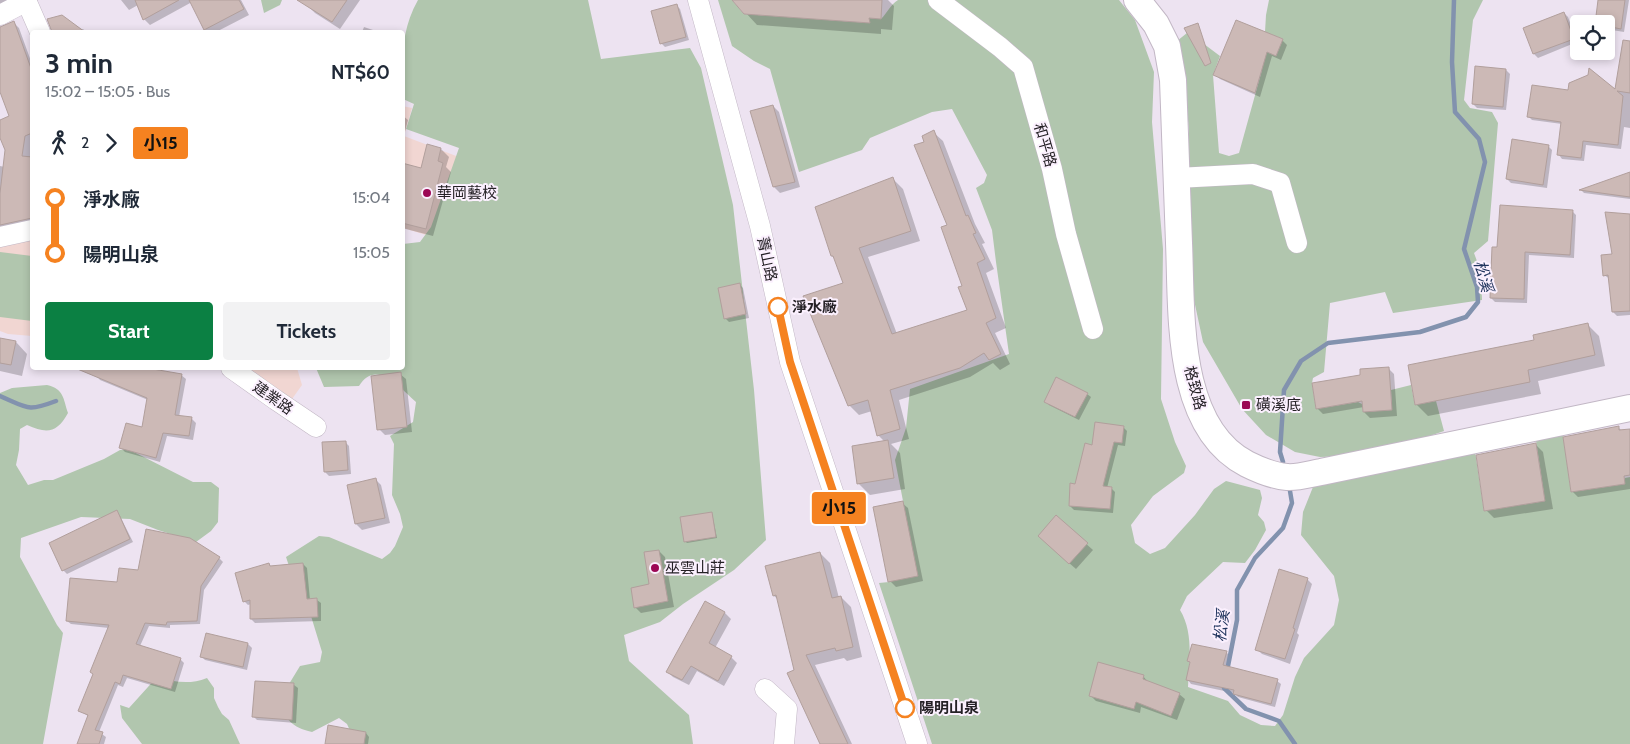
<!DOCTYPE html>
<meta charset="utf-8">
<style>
:root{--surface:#fff;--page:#f2f2f3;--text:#1f2937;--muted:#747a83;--accent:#0b8043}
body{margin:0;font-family:Cabin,"Noto Sans TC",sans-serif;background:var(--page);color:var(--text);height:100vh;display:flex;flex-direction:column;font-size:19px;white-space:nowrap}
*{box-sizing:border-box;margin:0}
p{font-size:16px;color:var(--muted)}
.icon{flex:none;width:28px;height:28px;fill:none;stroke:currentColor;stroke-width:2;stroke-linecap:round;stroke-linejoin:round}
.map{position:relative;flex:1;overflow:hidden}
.panel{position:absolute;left:30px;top:30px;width:375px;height:340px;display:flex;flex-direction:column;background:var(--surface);border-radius:5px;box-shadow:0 2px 8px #0003}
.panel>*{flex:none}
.badge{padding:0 10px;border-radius:4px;font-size:18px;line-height:32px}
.tools{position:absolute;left:1570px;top:15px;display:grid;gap:10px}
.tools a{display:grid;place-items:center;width:45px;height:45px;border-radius:5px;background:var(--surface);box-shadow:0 2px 8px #0003;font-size:25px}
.map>.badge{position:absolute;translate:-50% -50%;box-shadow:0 0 0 2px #fff}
.legs{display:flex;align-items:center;gap:8px;height:55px;padding:0 15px;font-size:16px}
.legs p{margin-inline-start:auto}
.summary{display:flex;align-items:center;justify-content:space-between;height:85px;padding:0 15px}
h1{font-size:28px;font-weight:700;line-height:38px}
.primary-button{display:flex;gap:10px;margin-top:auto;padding:10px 15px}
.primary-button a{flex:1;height:58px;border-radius:5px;background:var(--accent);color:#fff;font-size:20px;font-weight:700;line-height:58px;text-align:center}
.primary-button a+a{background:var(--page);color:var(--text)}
ul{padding:0 15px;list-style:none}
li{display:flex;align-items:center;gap:18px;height:55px;font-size:19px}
li i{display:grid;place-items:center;width:8px;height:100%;margin:0 6px;background:currentColor}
li i::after{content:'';width:12px;height:12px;margin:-6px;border:4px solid;border-radius:50%;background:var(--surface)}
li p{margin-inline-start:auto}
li:first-child i{background:linear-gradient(#0000 50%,currentColor 0)}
li:last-child i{background:linear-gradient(currentColor 50%,#0000 0)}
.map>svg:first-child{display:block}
.education{fill:#f1d6d2}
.green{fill:#b1c6ae}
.shadow{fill:#0003}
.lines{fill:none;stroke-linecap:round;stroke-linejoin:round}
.stream{stroke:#8292ae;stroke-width:4.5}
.building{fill:#ccb9b6;stroke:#b19f9c}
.minor-casing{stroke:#c2b7c5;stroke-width:21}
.major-casing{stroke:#c2b7c5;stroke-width:28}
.minor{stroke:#fff;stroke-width:20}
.major{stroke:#fff;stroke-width:26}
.line-1-casing{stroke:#fff;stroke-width:11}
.line-1{stroke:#f58220;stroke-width:8}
.poi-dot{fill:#9c0755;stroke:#fbf0fe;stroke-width:2}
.stop-1-dot{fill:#fff;stroke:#f58220;stroke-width:2.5}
.labels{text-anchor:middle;stroke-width:4;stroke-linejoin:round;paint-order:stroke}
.street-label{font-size:15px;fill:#252126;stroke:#fbf0fe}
.poi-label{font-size:15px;fill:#252126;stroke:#fbf0fe;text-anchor:start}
.stop-label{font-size:15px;font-weight:bold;fill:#252126;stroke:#fbf0fe;text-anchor:start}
.water-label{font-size:16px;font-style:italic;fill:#20345d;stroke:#fbf0fe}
</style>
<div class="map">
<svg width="1630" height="744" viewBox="0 0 1630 744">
<rect width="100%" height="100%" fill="#ede3f1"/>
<g class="education">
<polygon points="402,106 412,108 404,136 464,159 436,238 403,228"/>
<polygon points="32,238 32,336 8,334 0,331 0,246"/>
<polygon points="248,368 297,368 302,385 292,399"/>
</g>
<g class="green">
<polygon points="261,0 282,0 280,5 264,13"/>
<path d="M418 0H588L601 59 690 48 701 68 733 205 754 390 766 540 734 570 683 604 660 622 624 635 629 661 689 715 693 744H356L347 724 339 718 312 732C291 727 287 720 278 702L300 666 320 662 322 652 307 603 294 581 286 557 319 536 329 537 382 559 390 553 395 546 403 527 400 514 392 495 394 444 390 436 413 422 416 402C400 388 376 358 359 386L324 387 316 368H402L403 244 420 242 431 227 459 148 406 129 414 104 403 99C403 62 399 34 418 0Z"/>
<path d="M718 0H732L744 14 869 23V18L881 19C887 13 890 5 898 0H1119L1135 20 1154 72 1152 122 1163 249 1161 399 1175 442 1186 466 1184 473 1153 496 1131 525 1135 543 1150 554 1165 548 1195 515 1214 489 1226 481 1260 490 1262 498 1258 515 1264 522 1266 530 1255 550 1245 563 1223 562 1187 596 1180 610C1194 633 1189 662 1188 687L1228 701 1240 715 1261 725 1275 726 1283 715 1295 677 1304 658 1334 625 1339 600 1334 576 1301 535 1303 512 1313 487 1475 451 1484 511 1545 501 1536 441 1563 435 1571 492 1625 484V478L1630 477V744H932L879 583 889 582 903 501 895 460 906 428 910 389 1009 354 996 262 992 230 976 188 984 183 987 175 952 109 932 112 870 138 862 150 799 172 770 69 754 61 732 46Z"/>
<polygon points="1269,0 1483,0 1473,20 1464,100 1470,108 1492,112 1498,123 1488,241 1474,253 1481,272 1482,300 1393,313 1385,292 1330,303 1324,372 1313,378 1312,383 1316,409 1358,402 1362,404 1363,412 1392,410 1391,390 1411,385 1415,405 1436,401 1444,431 1412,442 1346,456 1320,457 1295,452 1266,435 1242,409 1203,342 1191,286 1183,196 1189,130 1183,70 1177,41 1187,33 1204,44 1220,56 1213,75 1219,153 1229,156 1239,153 1262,70 1260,49 1276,56 1283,39 1265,32 1266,15"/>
<polygon points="0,252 32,256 32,321 0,317"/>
<path d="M47 385C64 389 63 398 68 413 57 433 47 434 27 425L20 429 19 450 16 465 28 485 44 480H53L104 459 120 450 128 449 193 482H211L219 488 218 522 211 531 196 542 158 530 130 519 81 517 21 538 20 557 57 625 63 633 43 744H0V393L12 388Z"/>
<path d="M157 677C175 682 189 685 207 678L214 688V698L218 707 222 714 229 720 240 744H142L122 718 120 705 129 708Z"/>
</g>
<g class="shadow">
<polygon points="0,0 15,0 0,11"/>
<polygon points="121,0 241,0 249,15 216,32 208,32 205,29 192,2 150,25 144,19 138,5 129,10"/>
<polygon points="311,0 360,0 340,29 315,13 307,5"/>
<polygon points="734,0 888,0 894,6 892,30 881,29 881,34 757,25"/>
<polygon points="1600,0 1629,0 1624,32 1606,29"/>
<polygon points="676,5 680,9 689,40 665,47 661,43"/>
<polygon points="1564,13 1568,17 1577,42 1538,58 1534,54 1524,28"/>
<polygon points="49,19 81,30 83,29 86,32 53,32"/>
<polygon points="14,23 19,28 32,64 32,224 0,230 0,166 5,167 7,150 0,135 0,121 10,117 0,89 0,28"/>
<polygon points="364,27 379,32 362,32"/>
<polygon points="1282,40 1287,45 1281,60 1272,56 1260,97 1220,79 1215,74"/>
<polygon points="1630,52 1630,128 1624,127 1621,149 1586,145 1584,161 1562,159 1559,155 1562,124 1532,120 1528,116 1570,92 1616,91"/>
<polygon points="1506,70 1510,74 1506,110 1477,108 1473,104"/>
<polygon points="773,106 779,112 800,187 780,193 774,187"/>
<polygon points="402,115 408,120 404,135 402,134"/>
<polygon points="933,132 943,141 975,224 985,243 982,244 994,269 986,273 1006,328 995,333 1010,364 1000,370 993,363 970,377 899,400 909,439 891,444 900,453 905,489 870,495 858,483 885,442 878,435 872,411 859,415 849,405 845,284 835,259 832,256 893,179 903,189 920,241 868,257 897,334 968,311 949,225 925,143"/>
<polygon points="1548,146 1552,150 1547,188 1511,183 1507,179"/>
<polygon points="441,149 449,157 446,167 451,172 433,236 402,228 402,164 422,169"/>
<polygon points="1630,173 1630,199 1584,193 1581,190"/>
<polygon points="1573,212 1576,215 1574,258 1529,255 1527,303 1495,302 1491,298 1498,248"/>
<polygon points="1630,215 1630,315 1617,316 1613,312 1610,279 1604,275"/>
<polygon points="739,284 743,288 749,318 729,322 725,318"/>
<polygon points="1587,324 1599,336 1605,366 1538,381 1541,394 1428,416 1416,404 1535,341"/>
<polygon points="0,339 16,342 27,354 22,376 0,371"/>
<polygon points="99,368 149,368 149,369 181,375 186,379 179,417 191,418 196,423 193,440 167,436 160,462 125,452 121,448 143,428 148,400 100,380 96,375"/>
<polygon points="1388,368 1394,374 1397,416 1370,418 1364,412 1364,407 1323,414 1317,408 1361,376"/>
<polygon points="400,374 406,379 412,432 385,435 379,429"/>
<polygon points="1087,394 1091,397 1079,420 1049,405 1046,401"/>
<polygon points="1123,427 1127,431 1125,446 1118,445 1107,488 1111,488 1115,492 1113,513 1074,510 1070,506 1076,485 1093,446"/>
<polygon points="1618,427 1622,431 1630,430 1630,489 1578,497 1572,491"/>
<polygon points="345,442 349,446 351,474 329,476 325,472"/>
<polygon points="1535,444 1543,452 1553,509 1494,518 1486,510"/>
<polygon points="375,479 381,485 390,523 362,530 356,524"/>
<polygon points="902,503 908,508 923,581 896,587 890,581"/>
<polygon points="117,512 120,516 133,542 67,574 63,570"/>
<polygon points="712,513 717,538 687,543 685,541"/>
<polygon points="1056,517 1093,550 1076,569 1045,542"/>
<polygon points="659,551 665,557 674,607 641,613 635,607 650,585"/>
<polygon points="820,553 830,563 839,598 841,597 851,607 862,657 847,661 844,658 815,665 852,744 822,744 795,670 779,600 774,596 767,567"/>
<polygon points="219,558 223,562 204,590 200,624 170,625 170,628 149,626 140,646 180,659 184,663 175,692 127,678 123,687 118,685 99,732 106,737 104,744 78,744 88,716 79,710 94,674 109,628 71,624 67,621 119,583 139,571"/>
<polygon points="269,564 271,567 303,564 307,568 310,600 317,600 321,603 321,621 255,623 251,619 251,604 248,605 244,601"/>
<polygon points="1307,579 1312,584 1297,633 1299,635 1290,664 1262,654 1257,649"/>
<polygon points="705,603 725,613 731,619 715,648 731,657 737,663 724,686 697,671 689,685 673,677 667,671"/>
<polygon points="207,635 248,644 252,648 247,670 205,660 202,657"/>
<polygon points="1226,652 1230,656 1227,668 1277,681 1281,684 1275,707 1238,697 1234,693 1191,684 1188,680 1191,664 1188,661"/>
<polygon points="1143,676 1148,682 1179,694 1185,699 1177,720 1141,707 1140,713 1096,701 1090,695"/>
<polygon points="256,682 294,685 298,688 296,723 257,720 254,717"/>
<polygon points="366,733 369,737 368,744 326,744"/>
</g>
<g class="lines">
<g class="stream">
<path d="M0 396C28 408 27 412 56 401"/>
<polyline points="1283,462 1280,452 1284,390 1301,361 1328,343 1420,332 1466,317 1478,302 1477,287 1464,249 1485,162 1479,139 1455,112 1452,62 1454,0"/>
<polyline points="1227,671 1237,620 1237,590 1255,558 1283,528 1292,503 1290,491"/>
<polyline points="1225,683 1224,688 1246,709 1279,721 1295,744"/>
</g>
</g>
<g class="building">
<polygon points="135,0 179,0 143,20"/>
<polygon points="189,0 239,0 244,9 204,30"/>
<polygon points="297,0 347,0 332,22"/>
<polygon points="732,0 882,0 881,19 869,18 870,23 744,14"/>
<polygon points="1598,0 1625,0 1621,29 1606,26 1606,24 1595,24"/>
<polygon points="677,4 686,37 660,44 651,11"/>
<polygon points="1564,12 1574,39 1533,54 1523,28"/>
<polygon points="62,15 85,32 52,32 47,19"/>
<polygon points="1236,20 1283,39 1276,56 1267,52 1255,93 1213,75"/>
<polygon points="14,21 32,71 32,133 25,136 22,156 32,157 32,218 0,225 0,193 5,150 0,138 0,120 9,116 0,92 0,27"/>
<polygon points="1198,23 1211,63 1205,66 1184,28"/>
<polygon points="1623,40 1630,41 1630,93 1617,91 1623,96 1618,145 1583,141 1581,158 1557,155 1561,122 1527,117 1532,85 1568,90 1569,83 1588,75 1589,68 1615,89"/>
<polygon points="1475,66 1506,69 1503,107 1472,104"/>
<polygon points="773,105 795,182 773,187 750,111"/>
<polygon points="934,130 966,216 968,215 976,233 973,234 985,259 977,263 996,318 986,323 1001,354 989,360 984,353 960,368 890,390 900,429 877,436 868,400 848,406 803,296 843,283 833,256 831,256 815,207 893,177 911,231 859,248 892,334 967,310 958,287 962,286 941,227 947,225 914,145 924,142 922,136"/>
<polygon points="1512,139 1549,145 1543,185 1506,179"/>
<polygon points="427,144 441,148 438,161 443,163 426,229 402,223 402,163 421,168"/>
<polygon points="1630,172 1630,197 1579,190"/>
<polygon points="1500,205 1573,210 1570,255 1525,252 1524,299 1490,298 1492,247 1497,247"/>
<polygon points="1605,212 1630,214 1630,311 1612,312 1608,275 1603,276 1601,255 1612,254"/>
<polygon points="740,283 746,314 724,319 718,288"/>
<polygon points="1588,323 1595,355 1528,370 1530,382 1415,405 1408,365 1534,340 1533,335"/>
<polygon points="0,338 16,341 11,365 0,363"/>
<polygon points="1389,367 1392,410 1363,412 1362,401 1316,409 1312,383 1360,375 1360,369"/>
<polygon points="75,368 147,368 182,374 175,415 192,417 189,436 163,433 156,458 119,448 126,423 142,427 147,398"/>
<polygon points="401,372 407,427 377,430 371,376"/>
<polygon points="1056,377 1088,393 1075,417 1044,402"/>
<polygon points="1095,422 1124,426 1122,443 1114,442 1103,486 1112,487 1110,509 1069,506 1070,483 1075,484 1085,443 1092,445"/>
<polygon points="1619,426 1619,430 1630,429 1630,475 1624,476 1625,484 1571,492 1563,437"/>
<polygon points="888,440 894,478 857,484 852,446"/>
<polygon points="346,441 348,470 324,472 322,442"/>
<polygon points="1536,443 1545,501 1484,511 1476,455"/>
<polygon points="376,478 385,518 355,524 347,485"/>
<polygon points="903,501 918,576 888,582 873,507"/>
<polygon points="117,510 130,539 62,571 49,543"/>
<polygon points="712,512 716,537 684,542 680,517"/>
<polygon points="1056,515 1088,543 1069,564 1038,536"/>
<polygon points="146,529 190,538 220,557 201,586 197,621 167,622 166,625 145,623 136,644 181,658 171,689 123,675 120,684 115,682 95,730 103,732 99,744 77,744 88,715 78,711 93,674 90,672 109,625 66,621 70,578 117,582 119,568 138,570"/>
<polygon points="659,550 668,601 634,608 631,588 649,584 644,552"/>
<polygon points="820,552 832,598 841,596 853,647 836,651 835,648 806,655 848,744 820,744 787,673 794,670 776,595 773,596 765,566"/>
<polygon points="269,563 270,566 303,563 307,599 317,598 318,617 250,619 250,600 243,602 235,573"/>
<polygon points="1279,569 1308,578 1293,628 1295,629 1285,659 1255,650"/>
<polygon points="705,601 725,612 709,643 732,656 718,681 691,666 682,680 666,672"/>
<polygon points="206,633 248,643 243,667 200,657"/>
<polygon points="1192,644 1227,651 1223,665 1278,679 1271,704 1233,694 1234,690 1186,680 1190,662 1187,661"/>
<polygon points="1098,662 1144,675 1143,679 1180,693 1171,716 1136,702 1134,709 1089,696"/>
<polygon points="255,681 294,683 292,720 252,717"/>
<polygon points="328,725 366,732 364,744 325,744"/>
</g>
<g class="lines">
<defs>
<g id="minor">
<polyline points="26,0 40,32"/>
<polyline points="698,0 760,226 790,362 917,744"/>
<polyline points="938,0 1000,47 1023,67 1052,169 1066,234 1093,329"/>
<polyline points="0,15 27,1"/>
<polyline points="1177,178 1253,174 1280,183 1297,243"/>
<polyline points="0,237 32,230"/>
<polyline points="231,368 276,400 316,427"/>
<polyline points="765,689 787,709 784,744"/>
</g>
<path id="major" d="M1137 0 1156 24 1167 46 1173 80C1175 134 1177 189 1179 243 1182 313 1175 427 1247 464 1259 470 1273 476 1287 477 1297 478 1310 474 1321 472L1630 408"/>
</defs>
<use href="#minor" class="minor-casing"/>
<use href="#major" class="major-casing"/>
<use href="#minor" class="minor"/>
<use href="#major" class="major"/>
</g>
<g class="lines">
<defs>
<polyline id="line-1" points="778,307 790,362 905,708"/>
</defs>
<use href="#line-1" class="line-1-casing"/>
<use href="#line-1" class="line-1"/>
</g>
<g class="poi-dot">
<circle cx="427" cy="193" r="5"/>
<rect x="1241" y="400" width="10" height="10" rx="2.5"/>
<circle cx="655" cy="568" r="5"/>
</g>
<g class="stop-1-dot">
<circle cx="778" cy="307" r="9"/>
<circle cx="905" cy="708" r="9"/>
</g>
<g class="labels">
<g class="street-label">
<text transform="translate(1045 145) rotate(74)" y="5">和平路</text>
<text transform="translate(767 259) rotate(78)" y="5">菁山路</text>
<text transform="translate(1195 388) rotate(75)" y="5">格致路</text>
<text transform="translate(273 398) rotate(35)" y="5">建業路</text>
</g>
<g class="poi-label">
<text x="437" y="198">華岡藝校</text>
<text x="1256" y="410">磺溪底</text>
<text x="665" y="573">巫雲山莊</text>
</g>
<g class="stop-label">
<text x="792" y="312">淨水廠</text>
<text x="919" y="713">陽明山泉</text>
</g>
<g class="water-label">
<text transform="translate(1484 276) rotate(75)" y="6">松溪</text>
<text transform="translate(1221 626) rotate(-83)" y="6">松溪</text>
</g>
</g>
</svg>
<div class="tools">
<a><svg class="icon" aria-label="locate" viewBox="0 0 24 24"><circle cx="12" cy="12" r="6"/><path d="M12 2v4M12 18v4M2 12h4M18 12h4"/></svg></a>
</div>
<b class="badge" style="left:839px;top:508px;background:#f58220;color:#111">小15</b>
<section class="panel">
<div class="summary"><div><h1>3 min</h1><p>15:02 – 15:05 · Bus</p></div><b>NT$60</b></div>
<div class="legs"><svg class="icon" aria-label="walk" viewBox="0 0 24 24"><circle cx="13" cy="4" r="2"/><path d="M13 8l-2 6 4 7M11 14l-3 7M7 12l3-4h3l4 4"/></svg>2<svg class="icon" aria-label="forward" viewBox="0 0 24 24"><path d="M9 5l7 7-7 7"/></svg><b class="badge" style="background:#f58220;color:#111">小15</b></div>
<ul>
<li><i style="color:#f58220"></i><b>淨水廠</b><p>15:04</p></li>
<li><i style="color:#f58220"></i><b>陽明山泉</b><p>15:05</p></li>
</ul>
<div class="primary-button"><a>Start</a><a>Tickets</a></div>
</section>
</div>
